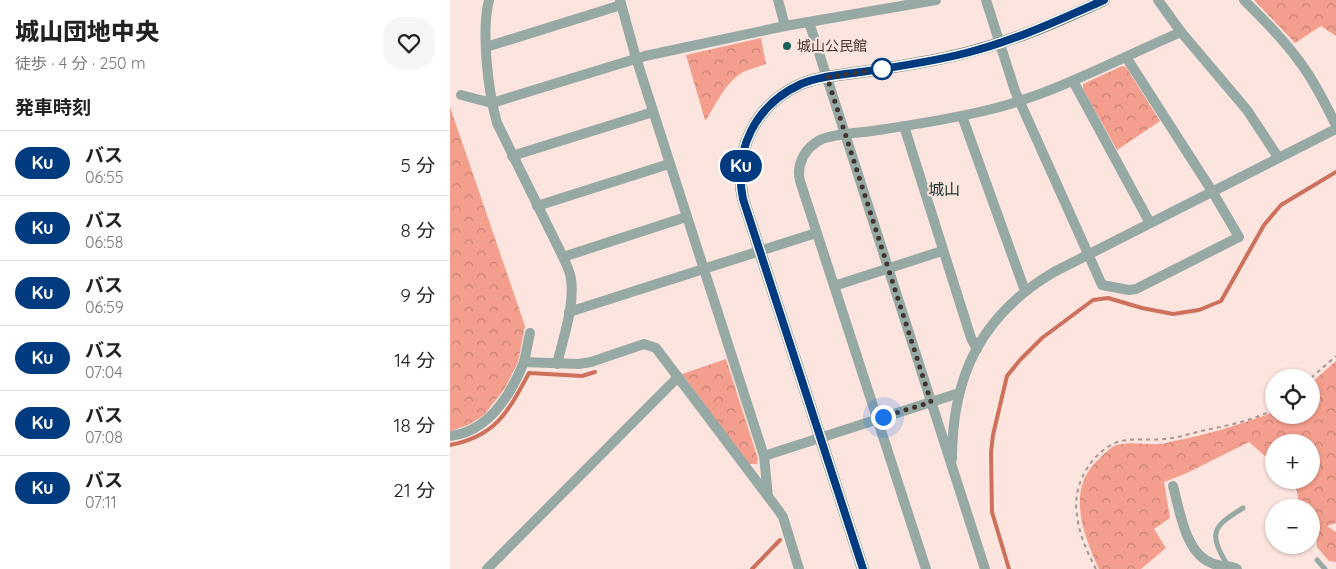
<!DOCTYPE html>
<html lang="ja">
<meta charset="utf-8">
<style>
:root{--surface:#fff;--page:#f6f6f6;--text:#222;--muted:#767676;--line:#e0e0e0}
body{margin:0;font-family:Quicksand,"Noto Sans JP",sans-serif;background:var(--page);color:var(--text);height:100vh;display:flex;flex-direction:column;font-size:19px;white-space:nowrap}
*{box-sizing:border-box;margin:0}
p{font-size:16px;color:var(--muted)}
.icon{flex:none;width:28px;height:28px;fill:none;stroke:currentColor;stroke-width:2;stroke-linecap:round;stroke-linejoin:round}
.map{position:relative;flex:1;overflow:hidden}
.panel{display:flex;flex-direction:column;background:var(--surface);width:450px}
.panel>*{flex:none}
.badge{padding:0 10px;border-radius:16px;font-size:18px;line-height:32px}
.tools{position:absolute;left:815px;top:369px;display:grid;gap:10px}
.tools a{display:grid;place-items:center;width:55px;height:55px;border-radius:50%;background:var(--surface);box-shadow:0 1px 4px #0004;font-size:25px}
.you{position:absolute;width:25px;height:25px;margin:-12px;border:4px solid #fff;border-radius:50%;background:#1a73e8;box-shadow:0 0 0 8px #1a73e833}
.map>.badge{position:absolute;translate:-50% -50%;box-shadow:0 0 0 2px #fff}
h2{padding:0 15px;font-size:19px;line-height:45px}
.round{display:grid;place-items:center;flex:none;width:52px;height:52px;border-radius:20px;background:var(--page)}
.headline{display:flex;align-items:center;justify-content:space-between;height:85px;padding:0 15px}
h1{font-size:24px;font-weight:800;line-height:38px}
ul{padding:0;list-style:none}
li{display:flex;align-items:center;gap:15px;height:65px;padding:0 15px;border-top:1px solid var(--line)}
li div{flex:1}
li b{display:block;font-size:19px}
li em{font-style:normal}
li .badge{min-width:55px;font-weight:700;text-align:center}
main{display:flex;flex:1;min-height:0}
.map>svg:first-child{display:block}
.forest{fill:url(#forest-crowns)}
.lines{fill:none;stroke-linecap:round;stroke-linejoin:round}
.stream{stroke:#cd715d;stroke-width:4}
.path{stroke:#a99691;stroke-width:2;stroke-dasharray:4 4;stroke-linecap:butt}
.lane{stroke:#97a9a5;stroke-width:5}
.street{stroke:#97a9a5;stroke-width:10}
.secondary{stroke:#6f8883;stroke-width:12}
.line-casing{stroke:#fff;stroke-width:11}
.line{stroke:#003b80;stroke-width:8}
.walk{stroke:#433430;stroke-width:5;stroke-dasharray:0 9}
.poi-dot{fill:#1a6358;stroke:#fce5df;stroke-width:2}
.stop-dot{fill:#fff;stroke:#003b80;stroke-width:2.5}
.labels{text-anchor:middle;stroke-width:4;stroke-linejoin:round;paint-order:stroke}
.poi-label{font-size:14px;fill:#433430;stroke:#fce5df;text-anchor:start}
.quarter-label{font-size:16px;fill:#193934;stroke:#fce5df}
</style>
<main>
<section class="panel">
<div class="headline"><div><h1>城山団地中央</h1><p>徒歩 · 4 分 · 250 m</p></div><a class="round"><svg class="icon" aria-label="heart" viewBox="0 0 24 24"><path d="M12 20l-8-8c-3-5 5-10 8-4 3-6 11-1 8 4z"/></svg></a></div>
<h2>発車時刻</h2>
<ul>
<li><span class="badge" style="background:#003b80;color:#fff">Ku</span><div><b>バス</b><p>06:55</p></div><em>5 分</em></li>
<li><span class="badge" style="background:#003b80;color:#fff">Ku</span><div><b>バス</b><p>06:58</p></div><em>8 分</em></li>
<li><span class="badge" style="background:#003b80;color:#fff">Ku</span><div><b>バス</b><p>06:59</p></div><em>9 分</em></li>
<li><span class="badge" style="background:#003b80;color:#fff">Ku</span><div><b>バス</b><p>07:04</p></div><em>14 分</em></li>
<li><span class="badge" style="background:#003b80;color:#fff">Ku</span><div><b>バス</b><p>07:08</p></div><em>18 分</em></li>
<li><span class="badge" style="background:#003b80;color:#fff">Ku</span><div><b>バス</b><p>07:11</p></div><em>21 分</em></li>
</ul>
</section>
<div class="map">
<svg width="886" height="569" viewBox="0 0 886 569">
<defs>
<pattern id="forest-crowns" width="20" height="18" patternUnits="userSpaceOnUse" patternTransform="scale(1.25)"><rect width="20" height="18" fill="#f49f8d"/><path d="M2 6a3 3 0 1 1 6 0M12 15a3 3 0 1 1 6 0" fill="none" stroke="#c78274"/></pattern>
</defs>
<rect width="100%" height="100%" fill="#fce5df"/>
<g class="forest">
<polygon points="804,0 886,0 886,36 871,26 845,43"/>
<path d="M311 38 316 64C309 67 300 69 293 72 276 82 266 104 256 120H255L236 55Z"/>
<polygon points="672,66 676,67 710,121 667,150 633,89 633,84"/>
<polygon points="0,107 75,326 68,362 55,388 34,415 20,424 1,431 0,431"/>
<polygon points="276,359 308,459 307,464 300,464 297,462 232,374"/>
<path d="M886 361V523L877 526 886 532V562L879 561 867 547 866 531 861 525V508L850 507 845 483 842 480H861V442H824V464L799 442 737 473 714 482 720 518 704 529 716 548 691 569H649C634 536 616 492 646 462 652 456 659 448 667 445 680 441 696 445 709 444 714 444 719 442 724 441 758 435 791 424 824 412V415H861V383Z"/>
</g>
<g class="lines">
<g class="stream">
<path d="M0 445C46 436 58 412 79 373L132 376 145 372"/>
<polyline points="302,569 330,540"/>
<polyline points="559,569 542,512 541,452 543,435 557,376 570,360 592,338 643,300 658,298 692,308 723,314 749,310 771,301 814,225 831,205 886,172"/>
</g>
<g class="path">
<polyline points="861,378 886,356"/>
<path d="M646 569C637 552 629 534 627 515 622 487 639 455 665 443 679 437 699 441 714 439 727 438 739 434 751 431 775 426 803 421 824 409"/>
</g>
<g class="lane">
<polyline points="867,560 875,569"/>
<path d="M778 566C758 533 762 527 793 508"/>
</g>
<g class="street">
<path d="M39 0C31 32 38 91 47 123L113 257C116 264 120 271 121 279 125 305 113 339 107 364"/>
<polyline points="170,0 186,58 314,456 318,497"/>
<polyline points="328,0 335,26"/>
<polyline points="536,0 565,91 652,285 679,290 686,289 789,237 762,191 676,57"/>
<polyline points="708,0 731,32 797,110 828,157"/>
<path d="M794 0C818 24 842 48 860 77 870 93 878 109 886 125"/>
<polyline points="359,22 535,569"/>
<polyline points="36,47 171,5"/>
<polyline points="623,81 700,223"/>
<polyline points="11,95 42,103 195,56 335,26 486,0"/>
<polyline points="512,116 575,291"/>
<polyline points="454,126 521,338 527,349"/>
<polyline points="62,156 203,112"/>
<polyline points="87,206 219,164"/>
<polyline points="113,257 236,217"/>
<polyline points="384,286 492,251"/>
<polyline points="119,312 366,233"/>
<polyline points="74,362 80,333"/>
<path d="M0 436C38 432 61 394 74 362L129 364 141 362 194 344 206 348 329 511 333 517 349 569"/>
<polyline points="314,456 509,393"/>
<path d="M502 459C502 376 531 315 604 272L886 129"/>
<path d="M723 486C730 511 735 555 764 564 772 567 780 565 787 569"/>
<polyline points="37,569 228,377"/>
<path d="M476 569 350 181C346 164 355 148 370 140 382 134 409 133 422 131 463 125 502 119 542 109 608 92 668 59 731 32"/>
</g>
<path class="secondary" d="M413 569 293 199C283 150 305 105 351 84 370 76 391 75 411 72 446 67 481 62 515 53 564 41 609 21 654 0"/>
</g>
<g class="lines">
<defs>
<path id="line" d="M413 569 293 199C283 150 305 105 351 84 370 76 391 75 411 72 446 67 481 62 516 53 564 41 609 20 654 0"/>
</defs>
<use href="#line" class="line-casing"/>
<use href="#line" class="line"/>
<polyline class="walk" points="432,69 377,77 481,402 433,417"/>
</g>
<circle class="poi-dot" cx="337" cy="46" r="5"/>
<circle class="stop-dot" cx="432" cy="69" r="10"/>
<g class="labels">
<g class="poi-label">
<text x="347" y="51">城山公民館</text>
</g>
<g class="quarter-label">
<text x="494" y="195">城山</text>
</g>
</g>
</svg>
<div class="tools">
<a><svg class="icon" aria-label="locate" viewBox="0 0 24 24"><circle cx="12" cy="12" r="6"/><path d="M12 2v4M12 18v4M2 12h4M18 12h4"/></svg></a>
<a>+</a>
<a>−</a>
</div>
<div class="you" style="left:433px;top:417px"></div>
<b class="badge" style="left:291px;top:166px;background:#003b80;color:#fff">Ku</b>
</div>
</main>
